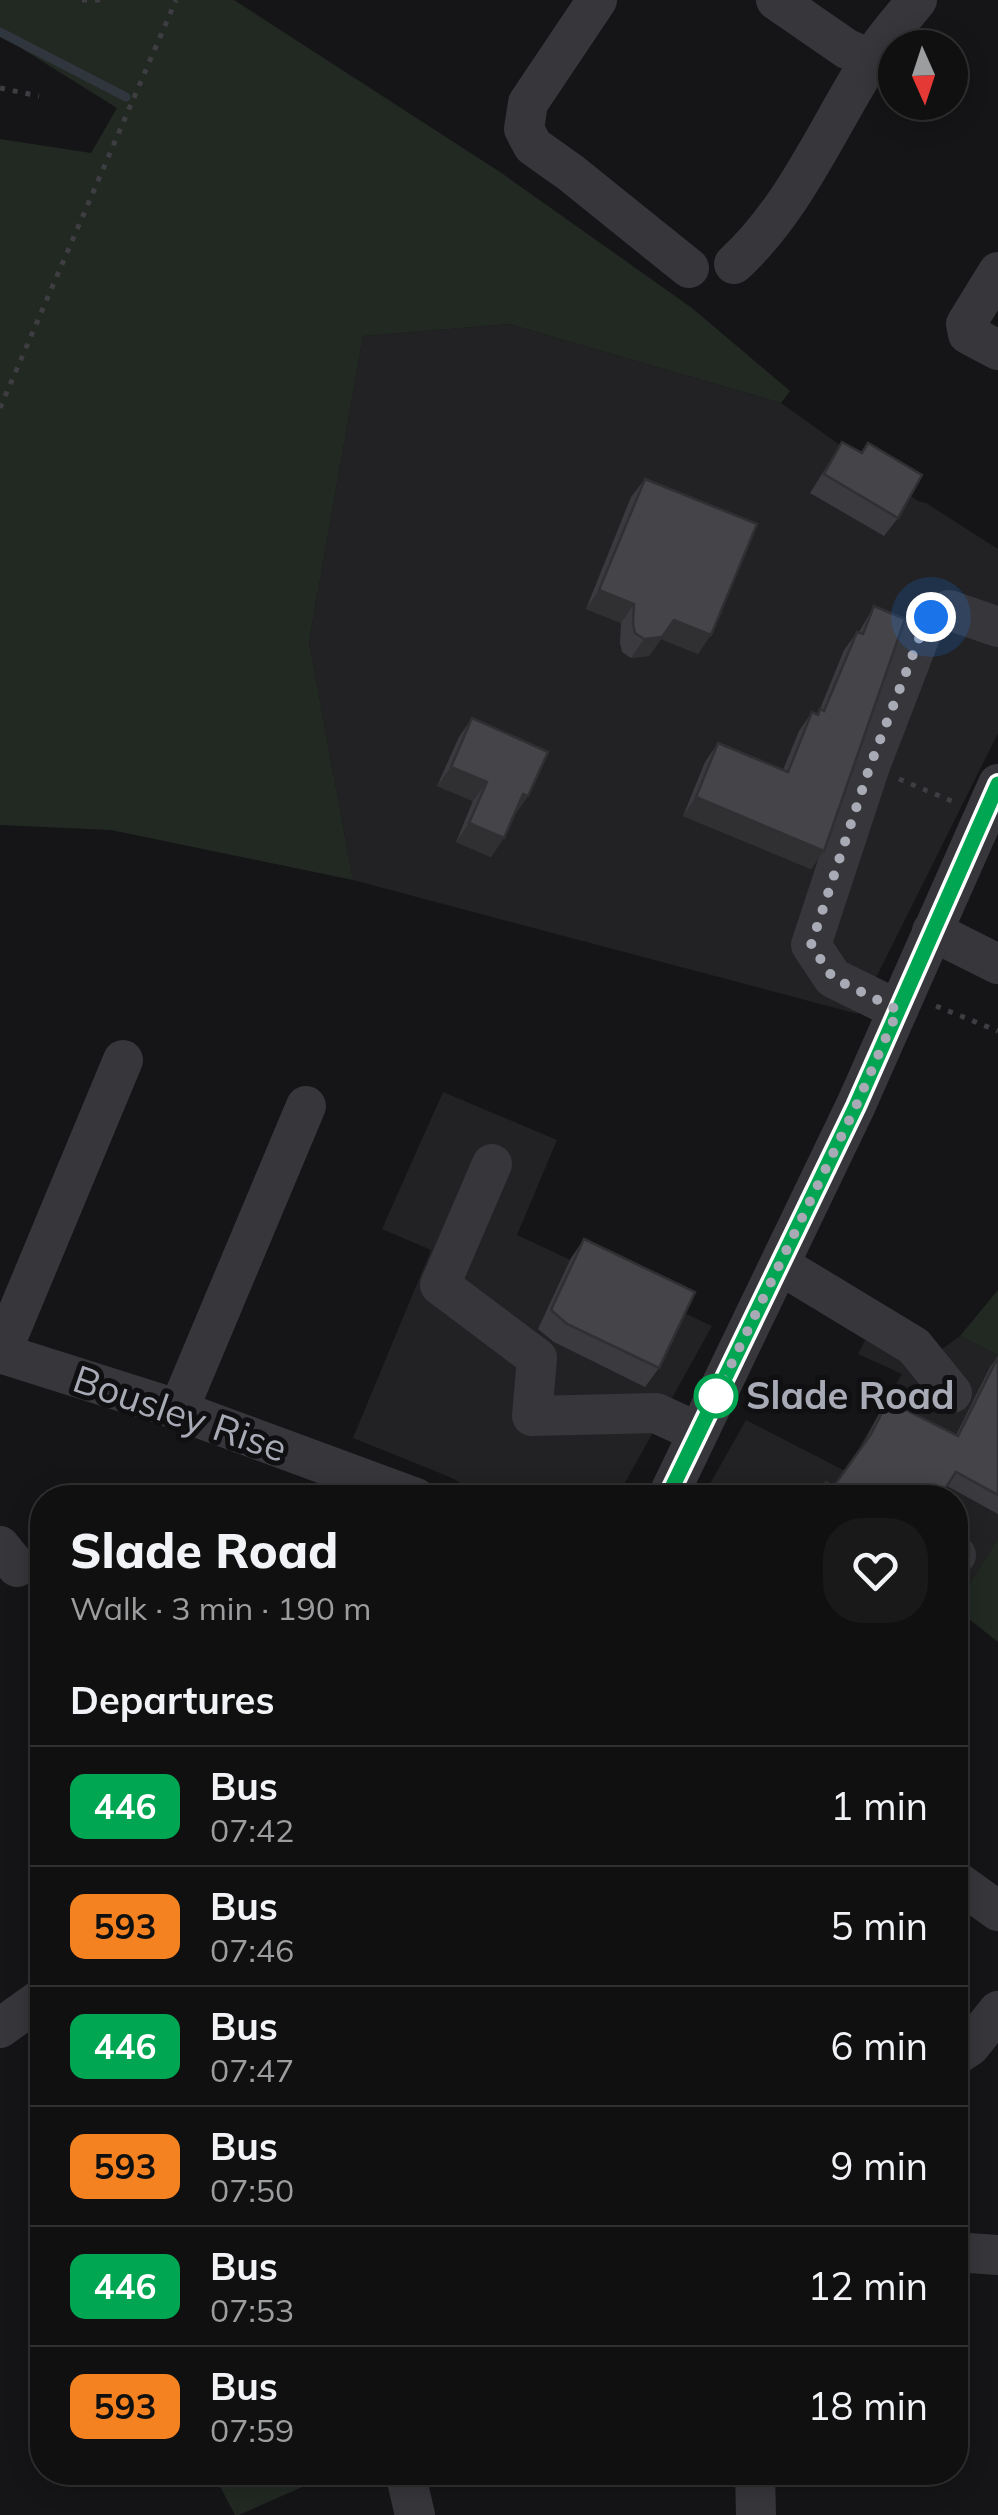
<!DOCTYPE html>
<meta charset="utf-8">
<style>
:root{--surface:#101011;--page:#19191a;--text:#f1f3f6;--muted:#9c9d9f;--line:#303031}
body{margin:0;font-family:Mulish,sans-serif;background:var(--page);color:var(--text);height:100vh;display:flex;flex-direction:column;font-size:38px;white-space:nowrap}
*{box-sizing:border-box;margin:0}
p{font-size:32px;color:var(--muted)}
.icon{flex:none;width:55px;height:55px;fill:none;stroke:currentColor;stroke-width:2;stroke-linecap:round;stroke-linejoin:round}
.map{position:relative;flex:1;overflow:hidden}
.sheet{position:absolute;left:30px;top:1485px;width:938px;height:1000px;display:flex;flex-direction:column;background:var(--surface);border-radius:40px;box-shadow:0 5px 25px #0003,0 0 0 2px var(--line)}
.sheet>*{flex:none}
.badge{padding:0 20px;border-radius:15px;font-size:35px;line-height:65px}
.needle{width:65px;rotate:177deg}
.tools{position:absolute;left:878px;top:30px;display:grid;gap:20px}
.tools a{display:grid;place-items:center;width:90px;height:90px;border-radius:50%;background:var(--surface);box-shadow:0 5px 25px #0003,0 0 0 2px var(--line);font-size:50px}
.you{position:absolute;width:50px;height:50px;margin:-25px;border:8px solid #fff;border-radius:50%;background:#1a73e8;box-shadow:0 0 0 15px #1a73e833}
.map>.badge{position:absolute;translate:-50% -50%;box-shadow:0 0 0 5px #fff}
h2{padding:0 40px;font-size:38px;line-height:90px}
.round{display:grid;place-items:center;flex:none;width:105px;height:105px;border-radius:40px;background:var(--page)}
.summary{display:flex;align-items:center;justify-content:space-between;height:170px;padding:0 40px}
h1{font-size:48px;font-weight:800;line-height:75px}
ul{padding:0;list-style:none}
li{display:flex;align-items:center;gap:30px;height:120px;padding:0 40px;border-top:2px solid var(--line)}
li div{flex:1}
li b{display:block;font-size:38px}
li em{font-style:normal}
li .badge{min-width:110px;font-weight:700;text-align:center}
.map>svg:first-child{display:block}
.built{fill:#222124}
.green{fill:#222923}
.lines{fill:none;stroke-linecap:round;stroke-linejoin:round}
.stream{stroke:#30363e;stroke-width:9}
.path{stroke:#3d3d42;stroke-width:5;stroke-dasharray:5 8;stroke-linecap:butt}
.minor{stroke:#37373b;stroke-width:40}
.wall{fill:#3b3b3f}
.shaded-wall{fill:#303033}
.building{fill:#454549;stroke:#303033;stroke-width:2.5}
.line-casing{stroke:#fff;stroke-width:22}
.line{stroke:#00a651;stroke-width:15}
.walk{stroke:#a8abb5;stroke-width:10;stroke-dasharray:0 18}
.stop-dot{fill:#fff;stroke:#00a651;stroke-width:5}
.labels{text-anchor:middle;stroke-width:10;stroke-linejoin:round;paint-order:stroke}
.stop-label{font-size:38px;font-weight:bold;fill:#a8abb5;stroke:#101012;text-anchor:start}
.street-label{font-size:38px;fill:#a8abb5;stroke:#101012}
</style>
<div class="map">
<svg width="998" height="2515" viewBox="0 0 998 2515">
<rect width="100%" height="100%" fill="#151517"/>
<g class="built">
<polygon points="509,324 781,403 918,501 926,503 998,549 998,733 858,1014 353,880 309,642 363,336"/>
<polygon points="443,1092 557,1140 517,1235 712,1326 617,1497 485,1497 452,1478 353,1438 431,1250 382,1229"/>
<polygon points="868,1335 942,1349 960,1336 998,1355 998,1538 955,1608 955,1498 702,1498 746,1420 855,1476 870,1451 860,1446 902,1374 858,1354"/>
</g>
<g class="green">
<polygon points="0,0 234,0 500,172 692,308 790,391 781,403 509,324 363,336 309,642 353,880 111,830 0,825 0,139 91,153 117,108 0,35"/>
<polygon points="998,1290 998,1355 960,1336"/>
<polygon points="998,1538 998,1642 955,1608"/>
<polygon points="213,2473 334,2473 239,2515 235,2515"/>
</g>
<g class="lines">
<polyline class="stream" points="0,32 126,97"/>
<g class="path">
<polyline points="82,0 101,0"/>
<polyline points="0,88 39,96"/>
<polyline points="0,408 176,0"/>
<polyline points="899,779 954,802"/>
<polyline points="936,1006 998,1031"/>
</g>
<g class="minor">
<polyline points="597,0 528,103 524,129 533,146 571,173 689,268"/>
<polyline points="776,0 847,49 871,59"/>
<path d="M734 264C794 209 827 129 870 61 883 39 901 20 917 0"/>
<polyline points="998,272 966,324 968,334 998,350"/>
<polyline points="932,931 998,964"/>
<polyline points="898,1010 833,978 811,945 870,766 920,636 931,617 949,610 998,627"/>
<polyline points="492,1164 440,1285 537,1358 532,1416 656,1413 697,1432"/>
<polyline points="780,1265 914,1346 952,1393"/>
<polyline points="0,1353 161,1404 416,1498"/>
<polyline points="1,1353 123,1060"/>
<polyline points="178,1411 306,1106"/>
<polyline points="667,1498 856,1105 998,784"/>
<polyline points="0,1546 17,1567"/>
<polyline points="955,1555 956,1555"/>
<polyline points="955,1880 998,1911"/>
<polyline points="0,2028 42,1998"/>
<polyline points="955,2056 970,2046 998,2011"/>
<polyline points="955,2252 998,2255"/>
<polyline points="405,2472 415,2515"/>
<polyline points="755,2472 756,2515"/>
</g>
</g>
<g class="wall">
<polygon points="842,442 861,453 868,443 898,518 884,536 810,493"/>
<polygon points="645,479 698,654 661,639 649,656 631,658 622,652 620,643 621,623 586,609 631,497"/>
<polygon points="874,606 824,851 811,869 683,816 705,762 718,743 783,770 799,731 812,712 816,714 820,709 844,650 857,632 859,632"/>
<polygon points="472,718 528,796 514,815 491,857 456,842 473,801 437,786 459,737"/>
<polygon points="584,1239 659,1368 645,1387 554,1342 538,1329 571,1258"/>
<polygon points="998,1356 998,1514 947,1486 834,1486 862,1446 879,1414 888,1401 956,1435 990,1367"/>
</g>
<g class="shaded-wall">
<polygon points="599,590 634,604 621,623 586,609"/>
<polygon points="674,620 711,635 698,654 661,639 649,656 631,658 644,639"/>
<polygon points="451,767 487,782 473,801 437,786"/>
<polygon points="523,794 528,796 515,815 510,813"/>
<polygon points="696,797 824,851 811,869 683,816"/>
<polygon points="469,823 504,838 491,857 456,842"/>
</g>
<g class="building">
<polygon points="842,442 862,453 868,443 922,475 898,518 824,474"/>
<polygon points="645,479 757,524 711,635 674,620 662,637 644,639 635,633 633,624 634,604 599,590"/>
<polygon points="874,606 905,619 824,851 696,797 718,743 788,772 812,712 818,715 820,709 824,711 857,632 863,634"/>
<polygon points="472,718 548,752 528,796 523,794 504,838 469,823 487,782 451,767"/>
<polygon points="584,1239 695,1292 659,1368 567,1324 551,1310"/>
<polygon points="998,1357 998,1495 956,1472 939,1498 816,1498 826,1482 834,1486 871,1434 888,1401 958,1436"/>
<polygon points="754,1487 771,1498 747,1498"/>
</g>
<g class="lines">
<defs>
<polyline id="line" points="667,1498 856,1106 998,784"/>
</defs>
<use href="#line" class="line-casing"/>
<use href="#line" class="line"/>
<polyline class="walk" points="716,1396 856,1106 898,1010 833,978 811,945 870,766 920,636 931,617"/>
</g>
<circle class="stop-dot" cx="716" cy="1396" r="20"/>
<g class="labels">
<g class="stop-label">
<text x="746" y="1409">Slade Road</text>
</g>
<g class="street-label">
<text transform="translate(180 1414) rotate(19)" y="13">Bousley Rise</text>
</g>
</g>
</svg>
<div class="tools">
<a><svg class="needle" viewBox="-14 -14 28 28"><path d="M0-13l5 13h-10z" fill="#e53935"/><path d="M0 13l5-13h-10z" fill="#9c9d9f"/></svg></a>
</div>
<div class="you" style="left:931px;top:617px"></div>
<section class="sheet">
<div class="summary"><div><h1>Slade Road</h1><p>Walk · 3 min · 190 m</p></div><a class="round"><svg class="icon" aria-label="heart" viewBox="0 0 24 24"><path d="M12 20l-8-8c-3-5 5-10 8-4 3-6 11-1 8 4z"/></svg></a></div>
<h2>Departures</h2>
<ul>
<li><span class="badge" style="background:#00a651;color:#fff">446</span><div><b>Bus</b><p>07:42</p></div><em>1 min</em></li>
<li><span class="badge" style="background:#f58220;color:#111">593</span><div><b>Bus</b><p>07:46</p></div><em>5 min</em></li>
<li><span class="badge" style="background:#00a651;color:#fff">446</span><div><b>Bus</b><p>07:47</p></div><em>6 min</em></li>
<li><span class="badge" style="background:#f58220;color:#111">593</span><div><b>Bus</b><p>07:50</p></div><em>9 min</em></li>
<li><span class="badge" style="background:#00a651;color:#fff">446</span><div><b>Bus</b><p>07:53</p></div><em>12 min</em></li>
<li><span class="badge" style="background:#f58220;color:#111">593</span><div><b>Bus</b><p>07:59</p></div><em>18 min</em></li>
</ul>
</section>
</div>
